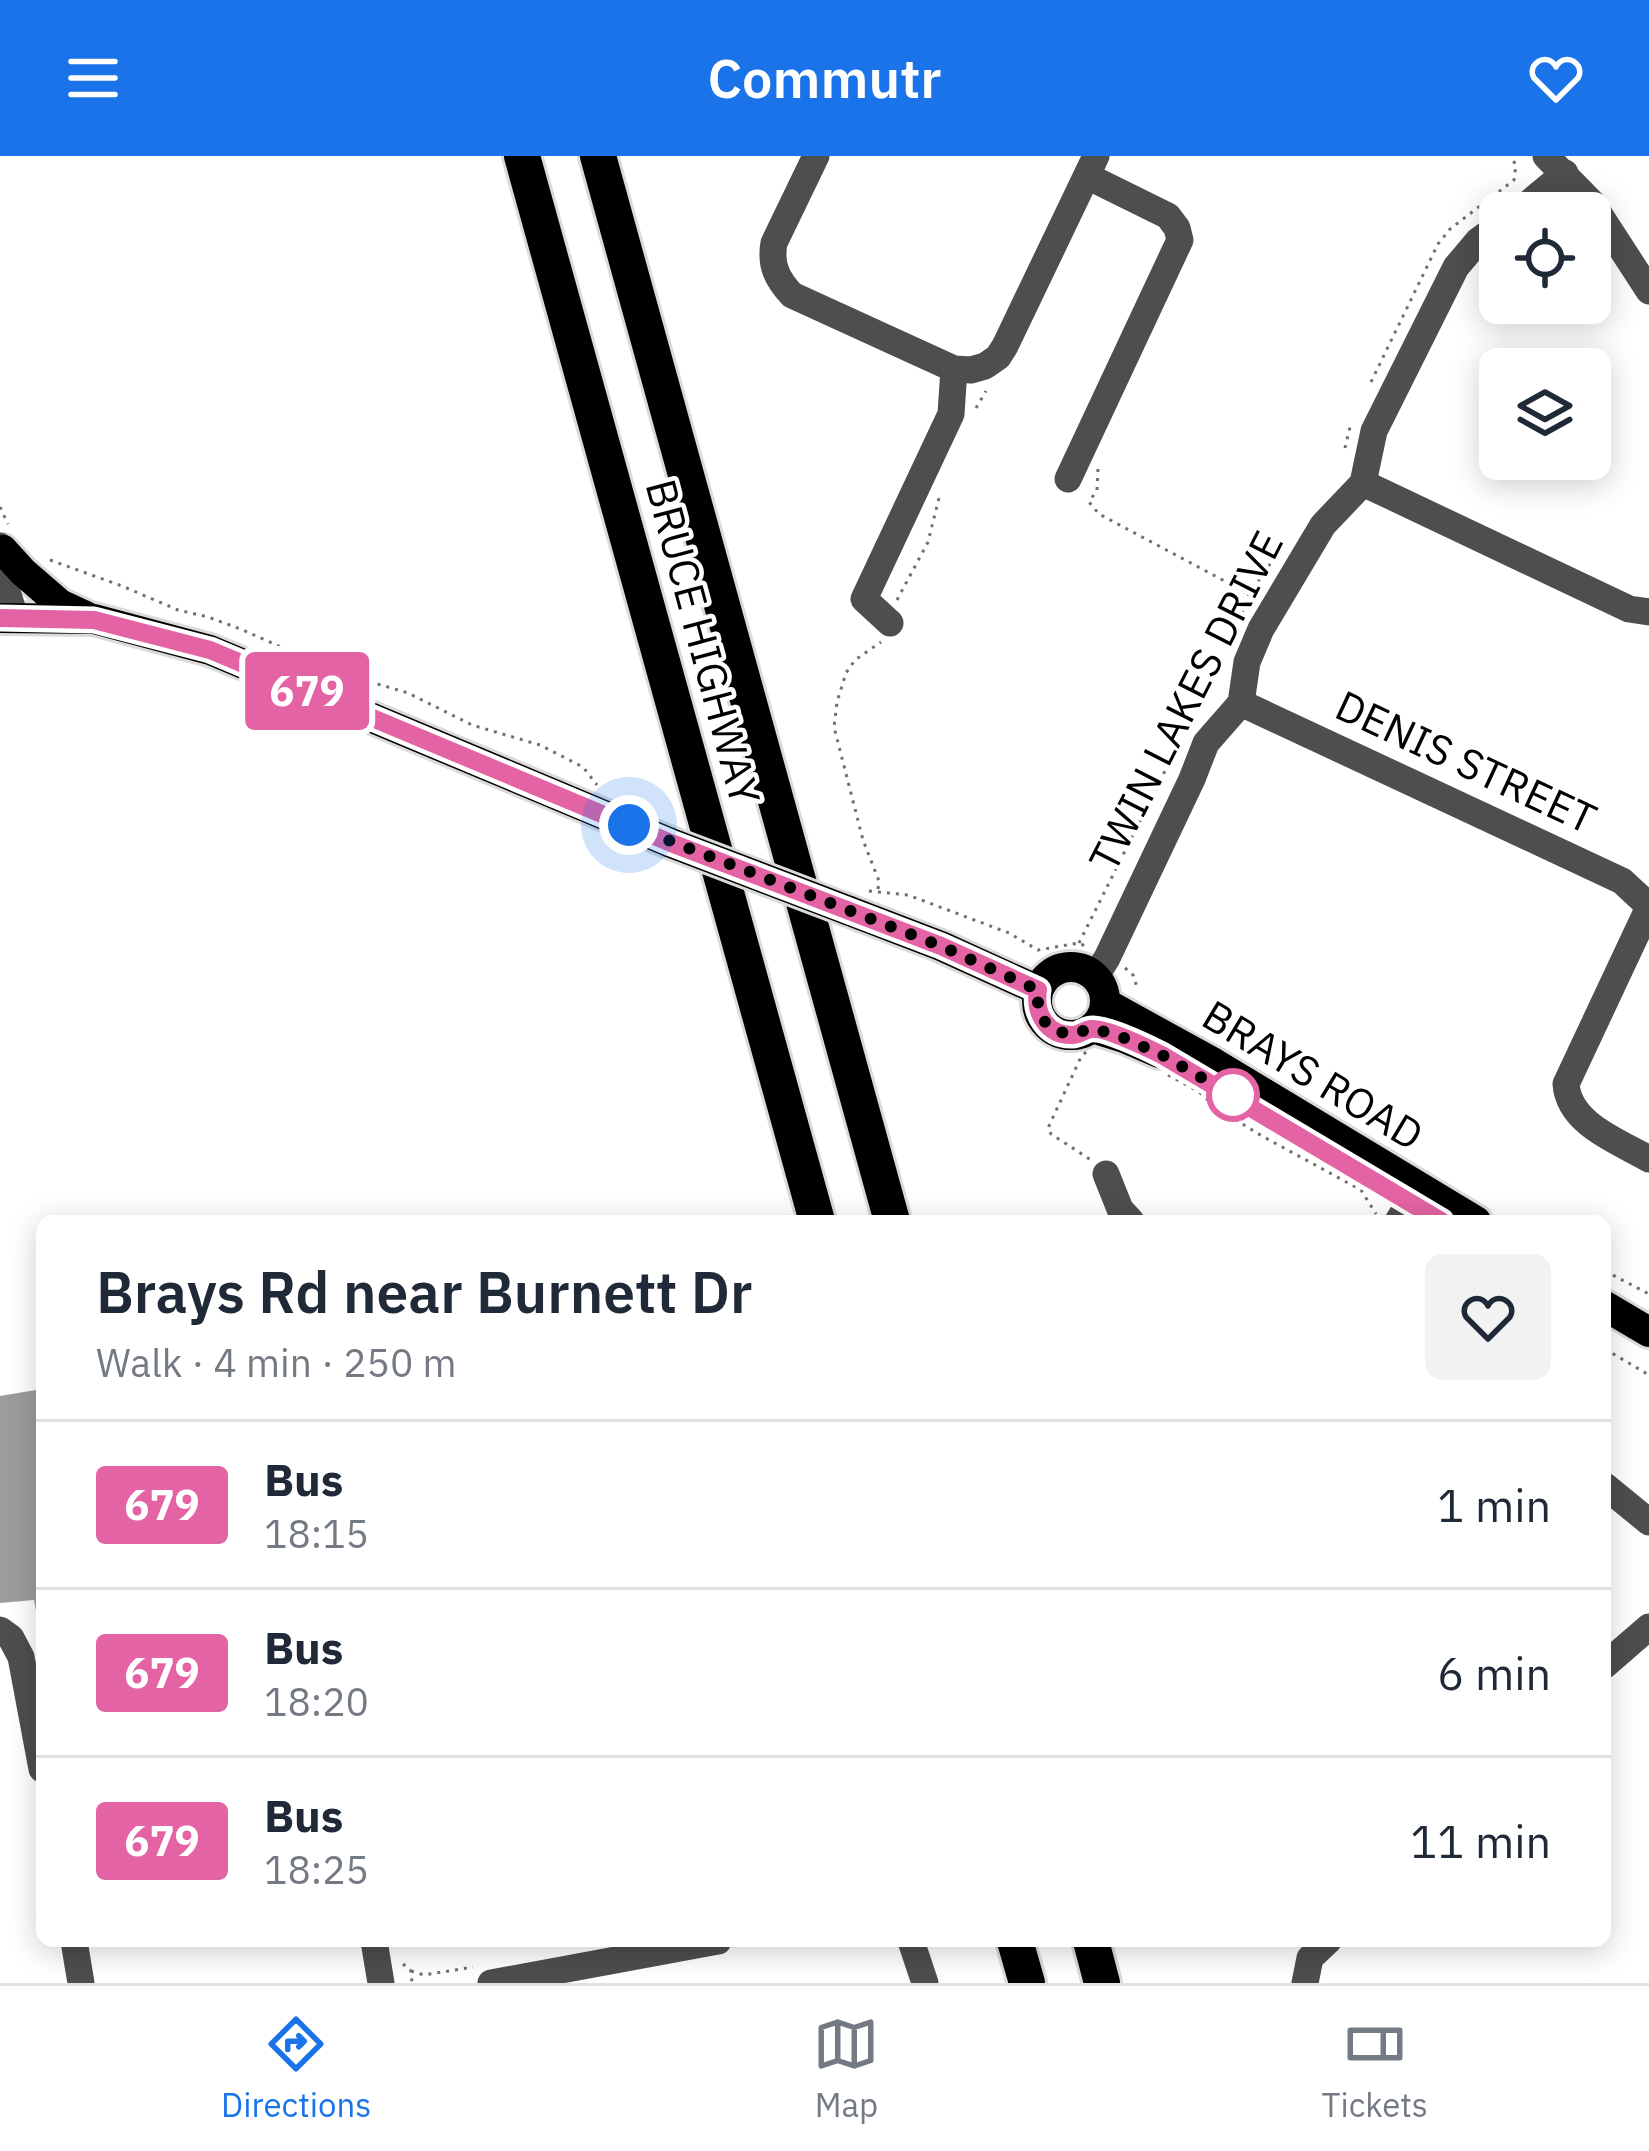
<!DOCTYPE html>
<meta charset="utf-8">
<style>
:root{--surface:#fff;--page:#f2f2f3;--text:#1f2937;--muted:#747a83;--line:#e0e1e3;--accent:#1a73e8}
body{margin:0;font-family:"IBM Plex Sans",sans-serif;background:var(--page);color:var(--text);height:100vh;display:flex;flex-direction:column;font-size:45px;white-space:nowrap}
*{box-sizing:border-box;margin:0}
p{font-size:39px;color:var(--muted)}
.icon{flex:none;width:66px;height:66px;fill:none;stroke:currentColor;stroke-width:2;stroke-linecap:round;stroke-linejoin:round}
.map{position:relative;flex:1;overflow:hidden}
.panel{position:absolute;left:36px;top:1059px;width:1575px;height:732px;display:flex;flex-direction:column;background:var(--surface);border-radius:18px;box-shadow:0 6px 30px #0003}
.panel>*{flex:none}
.badge{padding:0 24px;border-radius:9px;font-size:42px;line-height:78px}
.tools{position:absolute;left:1479px;top:36px;display:grid;gap:24px}
.tools a{display:grid;place-items:center;width:132px;height:132px;border-radius:18px;background:var(--surface);box-shadow:0 6px 30px #0003;font-size:60px}
.you{position:absolute;width:60px;height:60px;margin:-30px;border:9px solid #fff;border-radius:50%;background:#1a73e8;box-shadow:0 0 0 18px #1a73e833}
.map>.badge{position:absolute;translate:-50% -50%;box-shadow:0 0 0 6px #fff}
.round{display:grid;place-items:center;flex:none;width:126px;height:126px;border-radius:18px;background:var(--page)}
.summary{display:flex;align-items:center;justify-content:space-between;height:204px;padding:0 60px}
h1{font-size:57px;font-weight:600;line-height:90px}
ul{padding:0;list-style:none}
li{display:flex;align-items:center;gap:36px;height:168px;padding:0 60px;border-top:3px solid var(--line)}
li div{flex:1}
li b{display:block;font-size:45px}
li em{font-style:normal}
li .badge{min-width:132px;font-weight:700;text-align:center}
header{display:flex;justify-content:space-between;align-items:center;height:156px;padding:0 60px;background:var(--accent);color:#fff;font-size:54px;font-weight:600}
.tab-bar{display:flex;justify-content:space-around;align-items:center;height:168px;border-top:3px solid var(--line);background:var(--surface);font-size:33px;color:var(--muted)}
.tab-bar a{display:grid;justify-items:center;gap:6px}
.tab-bar .current{color:var(--accent)}
.map>svg:first-child{display:block}
.water{fill:#9c9c9c}
.lines{fill:none;stroke-linecap:round;stroke-linejoin:round}
.major-casing{stroke:#dbdbdb;stroke-width:36}
.highway-casing{stroke:#dbdbdb;stroke-width:42}
.path{stroke:#707070;stroke-width:3;stroke-dasharray:3 6;stroke-linecap:butt}
.minor{stroke:#4e4e4e;stroke-width:27}
.major{stroke:#000;stroke-width:30}
.highway{stroke:#000;stroke-width:36}
.major-bridge-casing{stroke:#dbdbdb;stroke-width:36;stroke-linecap:butt}
.major-bridge{stroke:#000;stroke-width:30}
.line-casing{stroke:#fff;stroke-width:27}
.line{stroke:#e463a4;stroke-width:18}
.walk{stroke:#000;stroke-width:12;stroke-dasharray:0 21.6}
.stop-dot{fill:#fff;stroke:#e463a4;stroke-width:6}
.labels{text-anchor:middle;stroke-width:9;stroke-linejoin:round;paint-order:stroke}
.street-label{font-size:42px;fill:#000;stroke:#fff}
</style>
<header><svg class="icon" aria-label="menu" viewBox="0 0 24 24"><path d="M4 6h16M4 12h16M4 18h16"/></svg>Commutr<svg class="icon" aria-label="heart" viewBox="0 0 24 24"><path d="M12 20l-8-8c-3-5 5-10 8-4 3-6 11-1 8 4z"/></svg></header>
<div class="map">
<svg width="1649" height="1827" viewBox="0 0 1649 1827">
<rect width="100%" height="100%" fill="#fff"/>
<polygon class="water" points="42,1233 42,1487 34,1444 0,1447 0,1240"/>
<g class="lines">
<defs>
<g id="major">
<polyline points="3,394 23,416 60,448 86,460"/>
<polyline points="0,462 94,463 210,494 671,687"/>
<polyline points="847,754 941,790 1038,834"/>
<circle cx="1071" cy="845" r="34"/>
<polyline points="1105,847 1214,907 1476,1065"/>
<polyline points="1092,872 1124,882 1159,897"/>
<polyline points="1605,1150 1649,1176"/>
</g>
<g id="highway">
<polyline points="522,0 817,1065"/>
<polyline points="598,0 892,1065"/>
<polyline points="1015,1785 1027,1827"/>
<polyline points="1091,1785 1102,1827"/>
</g>
</defs>
<use href="#major" class="major-casing"/>
<use href="#highway" class="highway-casing"/>
<g class="path">
<polyline points="1371,226 1438,88 1450,73 1514,24 1516,9 1510,0"/>
<polyline points="976,252 986,235"/>
<polyline points="1345,292 1351,267"/>
<polyline points="1098,313 1097,334 1089,346 1099,358 1247,437"/>
<polyline points="0,351 8,368"/>
<polyline points="50,404 122,430 178,454 208,461 243,474 334,515 408,537 472,569 540,589 583,611 597,629"/>
<polyline points="897,444 928,386 940,338"/>
<polyline points="1242,457 1249,438 1280,394"/>
<polyline points="878,733 879,725 863,684 834,571 837,546 846,517 855,504 881,486"/>
<polyline points="869,735 908,739 1009,777 1038,794 1079,787 1085,790"/>
<polyline points="1079,787 1180,585"/>
<polyline points="1125,812 1133,819 1138,834"/>
<polyline points="1086,896 1081,901 1048,972 1051,978 1091,1004"/>
<polyline points="1168,919 1198,935 1218,953 1262,980 1361,1034 1376,1058"/>
<polyline points="1605,1115 1649,1138"/>
<polyline points="1605,1193 1649,1219"/>
<polyline points="403,1808 411,1815 412,1827"/>
<polyline points="411,1815 424,1819 473,1811"/>
</g>
<g class="minor">
<path d="M816 0 774 87C770 109 777 123 792 139L954 213 971 214 985 210 998 201 1005 190 1096 0"/>
<polyline points="1546,0 1592,47 1649,135"/>
<polyline points="1517,57 1565,17"/>
<polyline points="1068,323 1180,84 1177,72 1168,60 1087,20"/>
<polyline points="1363,327 1629,453 1649,456"/>
<polyline points="0,390 5,413 5,429 15,461"/>
<polyline points="890,467 864,443 951,258 954,213"/>
<polyline points="1241,547 1622,725 1649,750"/>
<path d="M1649 751 1566 928C1569 968 1618 985 1649 1003"/>
<polyline points="1095,821 1107,802 1192,623 1206,587 1241,547 1247,506 1261,473 1323,369 1363,327 1374,275 1456,111 1478,85 1500,69"/>
<polyline points="1106,1018 1120,1053 1131,1065"/>
<polyline points="1398,1065 1419,1031"/>
<polyline points="1605,1330 1649,1366"/>
<polyline points="0,1474 11,1482 21,1501 42,1613"/>
<polyline points="1605,1509 1649,1471"/>
<polyline points="74,1785 81,1827"/>
<polyline points="374,1785 381,1827"/>
<polyline points="911,1785 925,1827"/>
<polyline points="491,1827 718,1785"/>
<polyline points="1305,1827 1310,1802 1328,1785"/>
</g>
<use href="#major" class="major"/>
<use href="#highway" class="highway"/>
<defs>
<polyline id="major-bridge" points="671,687 847,754"/>
</defs>
<use href="#major-bridge" class="major-bridge-casing"/>
<use href="#major-bridge" class="major-bridge"/>
</g>
<g class="lines">
<defs>
<path id="line" d="M0 462 94 464 210 494 671 687 941 790 1038 834C1034 857 1047 880 1073 879 1079 879 1084 874 1091 873 1105 871 1148 892 1162 899L1441 1065"/>
</defs>
<use href="#line" class="line-casing"/>
<use href="#line" class="line"/>
<polyline class="walk" points="629,669 941,790 1038,834 1038,856 1050,873 1071,879 1092,872 1124,882 1162,899 1244,946 1233,939"/>
</g>
<circle class="stop-dot" cx="1233" cy="939" r="24"/>
<g class="labels">
<g class="street-label">
<text transform="translate(703 486) rotate(75)" y="15">BRUCE HIGHWAY</text>
<text transform="translate(1186 545) rotate(-63)" y="15">TWIN LAKES DRIVE</text>
<text transform="translate(1466 606) rotate(25)" y="15">DENIS STREET</text>
<text transform="translate(1313 919) rotate(31)" y="15">BRAYS ROAD</text>
</g>
</g>
</svg>
<div class="tools">
<a><svg class="icon" aria-label="locate" viewBox="0 0 24 24"><circle cx="12" cy="12" r="6"/><path d="M12 2v4M12 18v4M2 12h4M18 12h4"/></svg></a>
<a><svg class="icon" aria-label="layers" viewBox="0 0 24 24"><path d="M12 4l9 5-9 5-9-5zM3 14l9 5 9-5"/></svg></a>
</div>
<div class="you" style="left:629px;top:669px"></div>
<b class="badge" style="left:307px;top:535px;background:#e463a4;color:#fff">679</b>
<section class="panel">
<div class="summary"><div><h1>Brays Rd near Burnett Dr</h1><p>Walk · 4 min · 250 m</p></div><a class="round"><svg class="icon" aria-label="heart" viewBox="0 0 24 24"><path d="M12 20l-8-8c-3-5 5-10 8-4 3-6 11-1 8 4z"/></svg></a></div>
<ul>
<li><span class="badge" style="background:#e463a4;color:#fff">679</span><div><b>Bus</b><p>18:15</p></div><em>1 min</em></li>
<li><span class="badge" style="background:#e463a4;color:#fff">679</span><div><b>Bus</b><p>18:20</p></div><em>6 min</em></li>
<li><span class="badge" style="background:#e463a4;color:#fff">679</span><div><b>Bus</b><p>18:25</p></div><em>11 min</em></li>
</ul>
</section>
</div>
<nav class="tab-bar">
<a class="current"><svg class="icon" aria-label="directions" viewBox="0 0 24 24"><path d="M12 3l9 9-9 9-9-9zM9 14v-3h6M13 9l2 2-2 2"/></svg>Directions</a>
<a><svg class="icon" aria-label="map" viewBox="0 0 24 24"><path d="M3 6l6-2 6 2 6-2v14l-6 2-6-2-6 2zM9 4v14M15 6v14"/></svg>Map</a>
<a><svg class="icon" aria-label="tickets" viewBox="0 0 24 24"><path d="M3 7h18v10H3zM15 7v10"/></svg>Tickets</a>
</nav>
